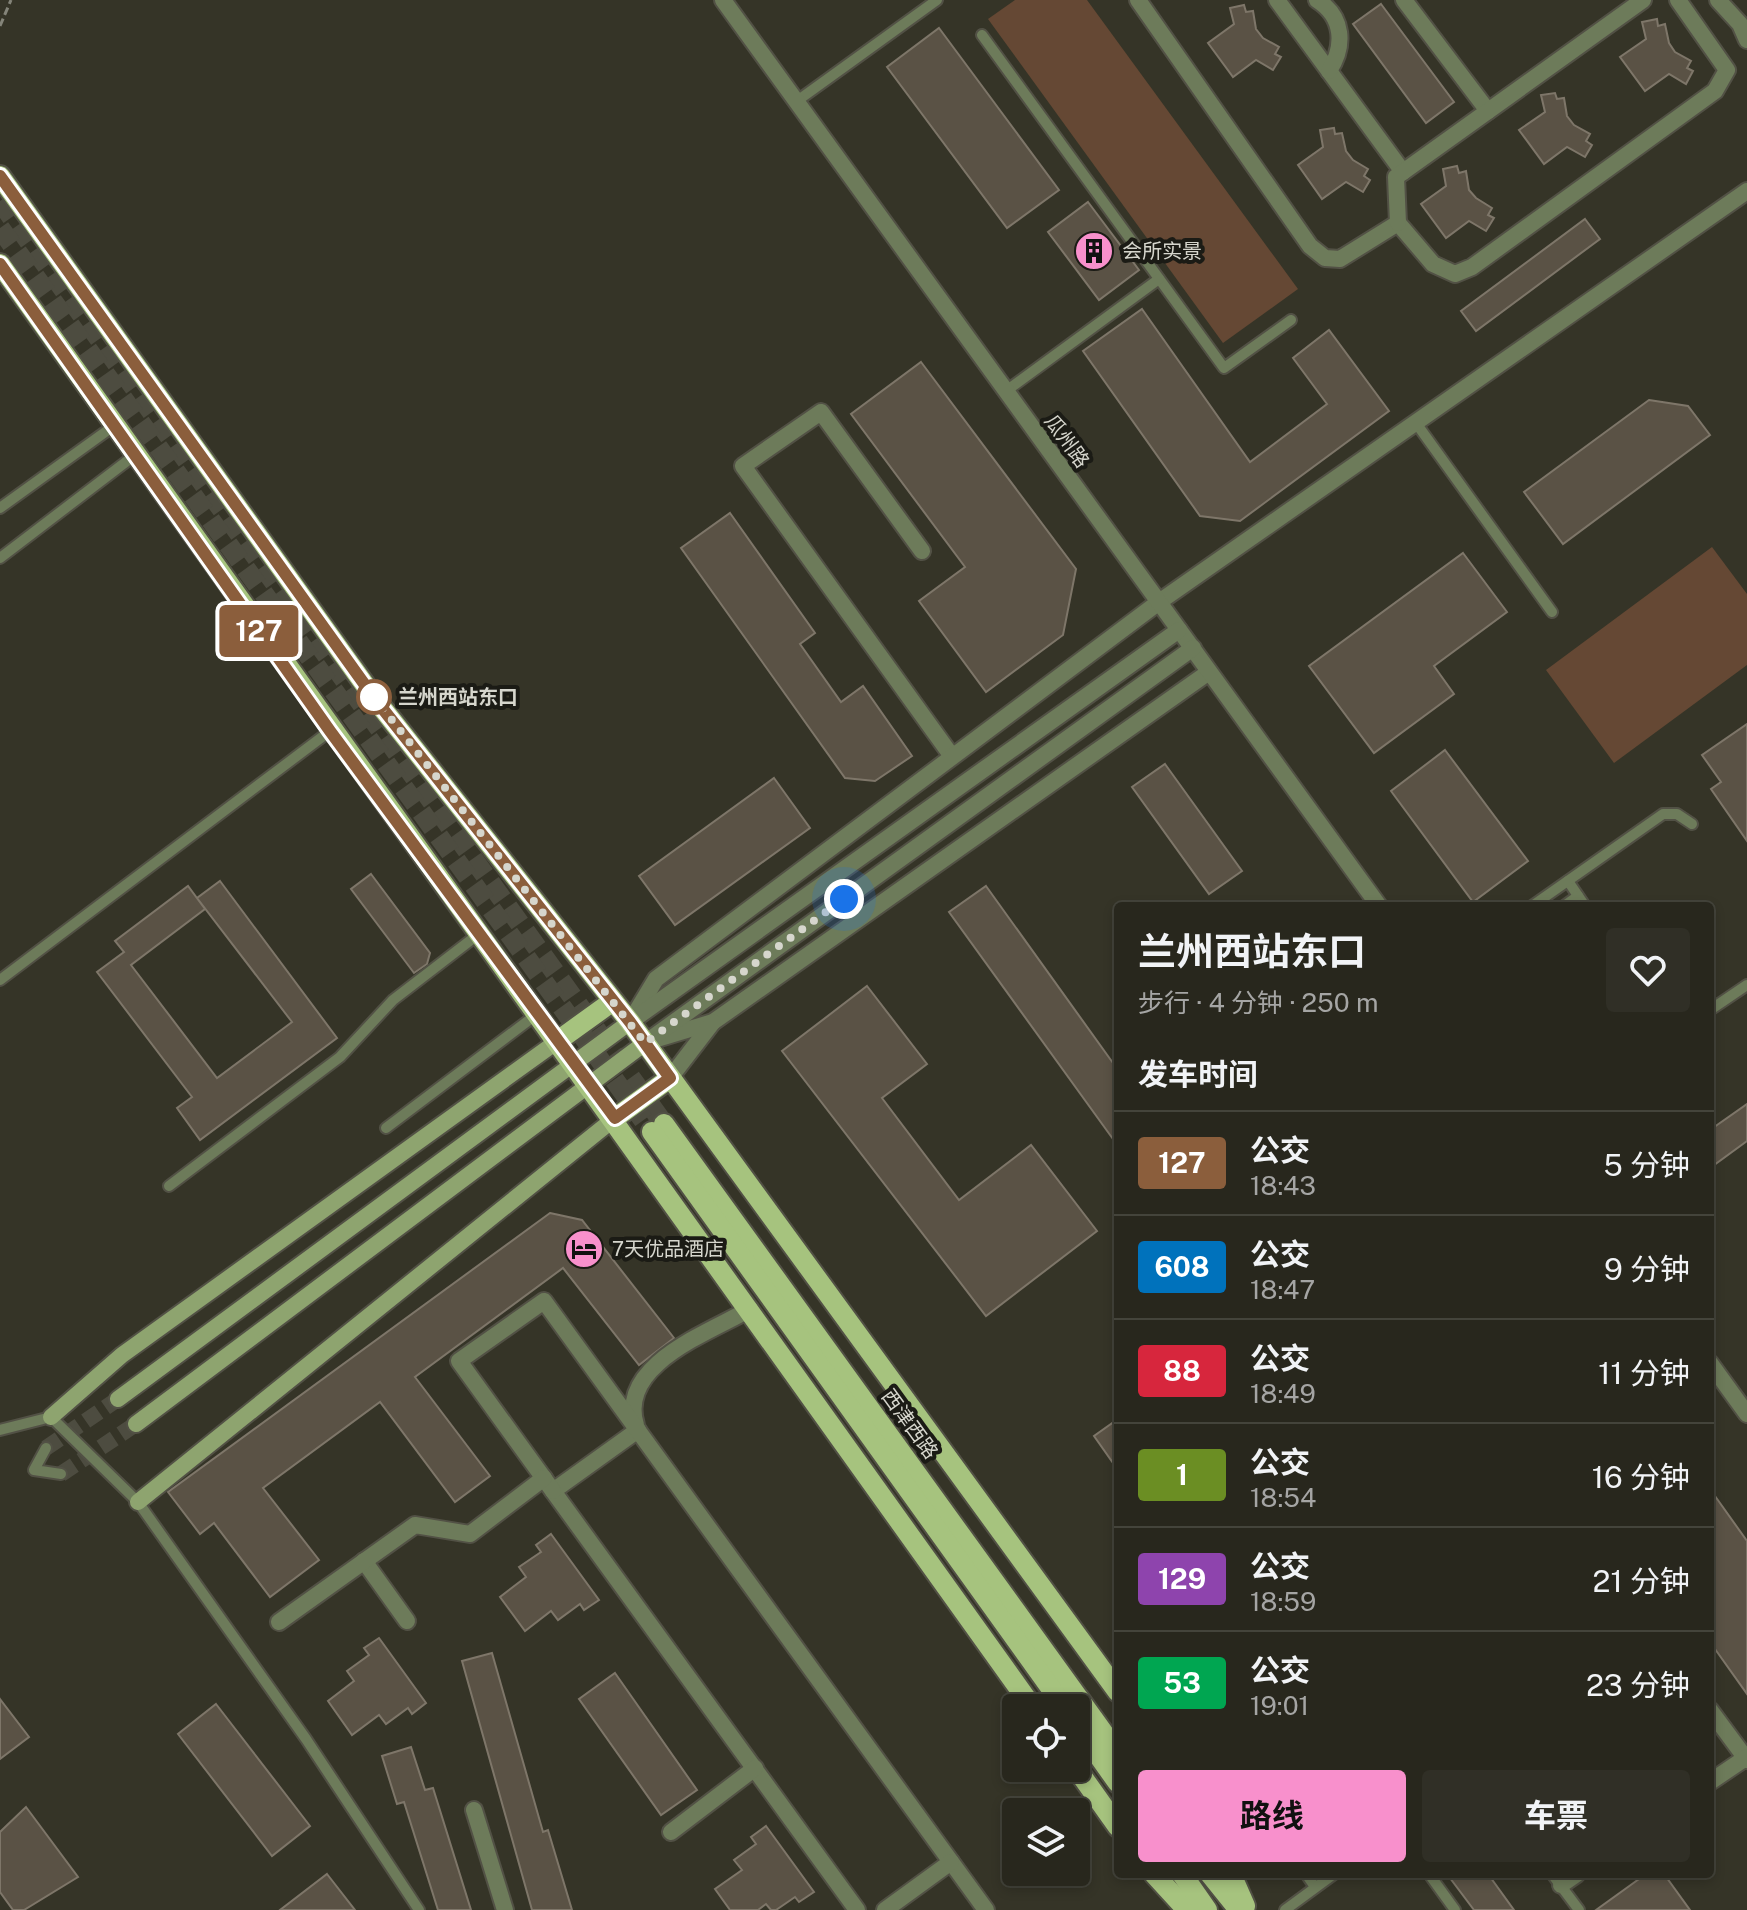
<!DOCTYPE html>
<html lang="zh">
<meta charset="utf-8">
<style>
:root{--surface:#28271d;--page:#302f26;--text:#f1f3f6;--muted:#a5a5a4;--line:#44443b;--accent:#f890cc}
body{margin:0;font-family:"Public Sans","Noto Sans SC",sans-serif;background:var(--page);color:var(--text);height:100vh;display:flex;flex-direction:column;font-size:30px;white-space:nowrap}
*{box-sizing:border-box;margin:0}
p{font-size:26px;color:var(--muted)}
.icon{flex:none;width:44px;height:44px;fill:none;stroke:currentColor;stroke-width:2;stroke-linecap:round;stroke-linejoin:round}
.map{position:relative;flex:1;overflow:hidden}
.sheet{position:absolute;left:1114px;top:902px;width:600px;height:976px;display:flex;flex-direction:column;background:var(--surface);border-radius:8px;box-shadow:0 4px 12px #0003,0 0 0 2px var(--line)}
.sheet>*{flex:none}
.badge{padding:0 16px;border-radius:6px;font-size:28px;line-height:52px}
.fabs{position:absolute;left:1002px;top:1694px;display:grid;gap:16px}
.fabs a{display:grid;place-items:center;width:88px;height:88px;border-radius:8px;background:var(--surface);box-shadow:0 4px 12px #0003,0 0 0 2px var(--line);font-size:40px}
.you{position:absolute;width:40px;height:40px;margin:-20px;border:6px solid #fff;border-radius:50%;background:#1a73e8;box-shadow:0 0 0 12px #1a73e833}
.map>.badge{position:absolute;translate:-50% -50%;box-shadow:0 0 0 4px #fff}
h2{padding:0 24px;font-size:30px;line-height:72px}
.round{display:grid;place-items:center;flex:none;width:84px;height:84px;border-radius:8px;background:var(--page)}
.summary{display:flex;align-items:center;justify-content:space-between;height:136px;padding:0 24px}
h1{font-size:38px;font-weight:700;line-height:60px}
.primary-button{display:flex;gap:16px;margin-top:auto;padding:16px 24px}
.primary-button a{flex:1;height:92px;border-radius:8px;background:var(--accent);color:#111;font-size:32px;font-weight:700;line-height:92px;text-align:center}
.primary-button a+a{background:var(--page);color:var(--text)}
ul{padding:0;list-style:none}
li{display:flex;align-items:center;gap:24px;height:104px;padding:0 24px;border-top:2px solid var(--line)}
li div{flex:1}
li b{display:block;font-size:30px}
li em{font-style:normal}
li .badge{min-width:88px;font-weight:700;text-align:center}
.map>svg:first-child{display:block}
.green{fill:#654834}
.building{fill:#5a5245;stroke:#7e7669;stroke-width:2}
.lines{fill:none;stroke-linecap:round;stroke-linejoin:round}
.secondary-tunnel{stroke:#4d4c40;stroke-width:16;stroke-dasharray:16 8;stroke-linecap:butt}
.primary-tunnel{stroke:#4d4c40;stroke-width:20;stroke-dasharray:20 10;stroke-linecap:butt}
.service-casing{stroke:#525145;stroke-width:14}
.pedestrian-casing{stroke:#525145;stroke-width:20}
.minor-casing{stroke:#525145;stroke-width:20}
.tertiary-casing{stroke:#525145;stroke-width:20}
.secondary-casing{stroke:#525145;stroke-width:20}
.primary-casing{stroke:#525145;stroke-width:24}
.path{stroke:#848479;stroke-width:3;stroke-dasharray:8 4;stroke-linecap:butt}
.service{stroke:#6d7b5a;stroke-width:10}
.pedestrian{stroke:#6d7b5a;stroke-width:16}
.minor{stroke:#6d7b5a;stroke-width:16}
.tertiary{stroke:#6d7b5a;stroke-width:16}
.secondary{stroke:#8ea46f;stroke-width:16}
.primary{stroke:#a6c37e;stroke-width:20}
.line-casing{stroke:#fff;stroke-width:18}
.line{stroke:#8b5e3c;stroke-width:12}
.walk{stroke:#d6d6cd;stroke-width:8;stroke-dasharray:0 14.4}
.stop-dot{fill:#fff;stroke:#8b5e3c;stroke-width:4}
.labels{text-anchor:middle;stroke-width:8;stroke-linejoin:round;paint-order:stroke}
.poi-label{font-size:20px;fill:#d6d6cd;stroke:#1b1b15;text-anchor:start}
.street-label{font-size:20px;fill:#d6d6cd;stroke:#1b1b15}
.stop-label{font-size:20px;font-weight:bold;fill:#d6d6cd;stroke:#1b1b15;text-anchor:start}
</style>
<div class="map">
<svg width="1747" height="1910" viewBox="0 0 1747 1910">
<rect width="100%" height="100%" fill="#353427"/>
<g class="green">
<polygon points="1015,0 1087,0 1298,289 1223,343 988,19"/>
<polygon points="1712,547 1747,594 1747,665 1614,763 1546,670"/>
</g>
<g class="building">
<polygon points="1381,4 1454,102 1426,123 1353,24"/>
<polygon points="1244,5 1246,12 1253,11 1256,29 1263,38 1279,47 1275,54 1281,57 1273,70 1256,60 1233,77 1208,43 1234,24 1230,8"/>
<polygon points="1657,19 1658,26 1665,24 1669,43 1675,52 1691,61 1687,68 1693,71 1686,84 1669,74 1645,91 1620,57 1646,39 1642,22"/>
<polygon points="939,28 1059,190 1007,228 887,67"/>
<polygon points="1555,93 1557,99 1564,98 1567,116 1574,125 1590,134 1586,141 1592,145 1585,157 1567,147 1544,164 1519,130 1545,112 1541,95"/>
<polygon points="1334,128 1335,134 1342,133 1346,151 1353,160 1368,169 1364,176 1370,180 1363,192 1346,182 1322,199 1298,165 1323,147 1320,130"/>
<polygon points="1457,166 1459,173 1466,171 1469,190 1476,198 1492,208 1488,215 1494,218 1486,231 1469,221 1446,238 1421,204 1446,186 1443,169"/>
<polygon points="1088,202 1139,270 1099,300 1048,232"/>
<polygon points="1585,219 1600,239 1476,331 1461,311"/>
<polygon points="1142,309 1250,462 1327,404 1293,358 1329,330 1389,411 1240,521 1200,516 1083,351"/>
<polygon points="921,362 1076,569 1063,635 986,692 919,601 965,567 851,414"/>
<polygon points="1649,400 1688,406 1710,435 1563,544 1524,492"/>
<polygon points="730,513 815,633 800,644 841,702 863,686 912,756 875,781 845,778 681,548"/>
<polygon points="1463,553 1507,612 1434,666 1454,694 1374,753 1309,666"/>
<polygon points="1747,724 1747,841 1711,789 1721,782 1702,755"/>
<polygon points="1445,750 1528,861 1473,902 1391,791"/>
<polygon points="1165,764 1242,871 1209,894 1132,787"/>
<polygon points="774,778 810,828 675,925 639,876"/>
<polygon points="371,874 430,953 427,964 414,973 351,889"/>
<polygon points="220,881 337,1038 200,1140 177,1108 192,1097 97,972 124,952 115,941 188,886 205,909 131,965 217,1078 292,1022 197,898"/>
<polygon points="986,886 1118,1070 1118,1146 949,912"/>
<polygon points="867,986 927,1064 882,1098 959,1200 1031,1145 1097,1231 986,1316 782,1051"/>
<polygon points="1747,1104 1747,1141 1710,1168 1710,1130"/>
<polygon points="550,1213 582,1220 674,1338 639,1365 563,1268 415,1377 490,1476 455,1502 380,1402 263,1488 319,1560 270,1597 214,1523 200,1534 168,1492"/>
<polygon points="1118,1419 1118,1470 1094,1436"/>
<polygon points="1710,1489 1747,1541 1747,1694 1710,1642"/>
<polygon points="551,1534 599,1600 584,1610 580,1604 558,1620 551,1611 525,1631 500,1597 526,1577 519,1567 541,1552 536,1545"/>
<polygon points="379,1638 426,1703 412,1714 408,1708 386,1724 379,1715 352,1735 328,1701 354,1681 347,1671 369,1655 364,1648"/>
<polygon points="492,1653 543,1832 548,1830 572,1910 532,1910 462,1661"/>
<polygon points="615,1673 697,1790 661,1815 579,1699"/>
<polygon points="0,1699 29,1737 0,1759"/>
<polygon points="216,1704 310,1826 272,1856 178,1734"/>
<polygon points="411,1747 425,1790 433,1788 471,1910 438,1910 404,1802 397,1804 382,1756"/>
<polygon points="26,1807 78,1877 24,1910 13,1910 0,1892 0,1832"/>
<polygon points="766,1826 814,1892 799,1902 795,1897 776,1910 771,1910 766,1904 758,1910 730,1910 715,1889 742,1870 734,1860 756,1844 751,1837"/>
<polygon points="327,1874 355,1910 280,1910"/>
<polygon points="1447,1874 1488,1874 1514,1910 1474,1910"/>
<polygon points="1646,1874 1664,1874 1690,1910 1596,1910"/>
</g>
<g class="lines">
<g class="secondary-tunnel">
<polyline points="46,1448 118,1399"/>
<polyline points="61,1474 136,1424"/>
</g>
<g class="primary-tunnel">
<polyline points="0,201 664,1124"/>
<polyline points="0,228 652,1132"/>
</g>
<defs>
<g id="service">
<polyline points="982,35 1224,368 1291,320"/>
<polyline points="797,101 937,0"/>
<polyline points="1006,391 1159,279"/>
<polyline points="1416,423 1552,612"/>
<polyline points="0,508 115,425"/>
<polyline points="0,558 135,455"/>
<polyline points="1568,881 1585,906"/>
<polyline points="1532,906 1663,814 1677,814 1692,824"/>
<polyline points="1564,906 1578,896"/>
<polyline points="0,980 330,731"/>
<polyline points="1710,1010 1747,985"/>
<polyline points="386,1128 537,1014"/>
<polyline points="169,1186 340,1057 393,1000 480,933"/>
<polyline points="0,1430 51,1417 138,1502 306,1739 419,1910"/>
<polyline points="46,1448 34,1470 61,1474"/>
<polyline points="1306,1874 1315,1887"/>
<polyline points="1429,1874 1455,1910"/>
<polyline points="1552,1874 1579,1910"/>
<polyline points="1285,1910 1334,1874"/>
</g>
<g id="pedestrian">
<polyline points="1710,1710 1747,1760"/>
<polyline points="1710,1782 1747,1757"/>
<polyline points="1561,1885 1577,1874"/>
</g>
<g id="minor">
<polyline points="1138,0 1310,246 1325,258 1340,259 1398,223 1433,264 1455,274 1472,267 1715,91 1727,70 1678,0"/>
<polyline points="1277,0 1403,172"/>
<path d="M1317 0C1344 17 1345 46 1329 71"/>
<polyline points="1404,0 1488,111"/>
<polyline points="1718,0 1740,24 1747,40"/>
<polyline points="1398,223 1396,177 1643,0"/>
<polyline points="922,551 821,412 743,466 951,755"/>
<polyline points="630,1022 656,979 1159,602 1747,191"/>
<polyline points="650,1041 713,1022 1209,672"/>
<polyline points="670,1078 713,1022"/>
<path d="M636 1425C617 1365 708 1333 750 1309"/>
<polyline points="638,1430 553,1491 857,1910"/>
<polyline points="553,1491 459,1361 544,1301 986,1910"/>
<polyline points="364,1561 407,1621"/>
<polyline points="279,1622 415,1525 470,1534 544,1478"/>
<polyline points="474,1810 505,1910"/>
<polyline points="671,1832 755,1768"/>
<polyline points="885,1910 951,1862"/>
</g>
<g id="tertiary">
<polyline points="723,0 1379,906"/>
<polyline points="630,1022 1179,630"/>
<polyline points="645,1043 1193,648"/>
<polyline points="1710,1363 1747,1414"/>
</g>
<g id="secondary">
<polyline points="118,1399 630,1022"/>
<polyline points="51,1417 122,1355 559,1040"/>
<polyline points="136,1424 645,1043"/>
<polyline points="138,1502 615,1118"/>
</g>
<g id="primary">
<polyline points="0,176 375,699 630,1022 1118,1692"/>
<path d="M0 264C343 746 690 1226 1033 1708"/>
<polyline points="559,1040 613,1001"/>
<polyline points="615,1118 670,1078"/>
<polyline points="664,1124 1118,1753"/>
<polyline points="652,1132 1065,1708"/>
<polyline points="1076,1724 1118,1783"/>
<polyline points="1076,1768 1118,1827"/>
<polyline points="1154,1874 1187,1910"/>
<polyline points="1182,1874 1207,1910"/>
<polyline points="1210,1874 1239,1910"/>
<polyline points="1231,1874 1245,1906"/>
</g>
</defs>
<use href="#service" class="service-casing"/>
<use href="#pedestrian" class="pedestrian-casing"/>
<use href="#minor" class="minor-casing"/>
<use href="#tertiary" class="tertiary-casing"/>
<use href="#secondary" class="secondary-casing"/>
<use href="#primary" class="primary-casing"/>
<polyline class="path" points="0,26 11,0"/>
<use href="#service" class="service"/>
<use href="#pedestrian" class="pedestrian"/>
<use href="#minor" class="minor"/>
<use href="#tertiary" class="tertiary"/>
<use href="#secondary" class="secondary"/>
<use href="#primary" class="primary"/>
</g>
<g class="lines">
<defs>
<polyline id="line" points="0,176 375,699 630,1022 670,1078 615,1118 330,731 0,264"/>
</defs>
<use href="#line" class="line-casing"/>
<use href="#line" class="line"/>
<polyline class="walk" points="374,697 645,1043 844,899"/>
</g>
<defs>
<symbol id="building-disc" viewBox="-11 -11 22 22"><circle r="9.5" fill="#f890cc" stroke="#1b1b15"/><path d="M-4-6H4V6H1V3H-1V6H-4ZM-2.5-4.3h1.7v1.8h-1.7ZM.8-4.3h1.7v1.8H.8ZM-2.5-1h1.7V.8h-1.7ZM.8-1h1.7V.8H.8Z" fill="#111"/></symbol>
<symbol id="hotel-disc" viewBox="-11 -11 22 22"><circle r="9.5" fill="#f890cc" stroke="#1b1b15"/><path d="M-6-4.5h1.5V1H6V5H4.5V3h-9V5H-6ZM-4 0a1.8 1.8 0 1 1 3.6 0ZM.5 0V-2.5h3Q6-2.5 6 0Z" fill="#111"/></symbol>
</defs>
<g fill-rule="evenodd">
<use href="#building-disc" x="1072" y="229" width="44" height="44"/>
<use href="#hotel-disc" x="562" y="1227" width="44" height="44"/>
</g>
<circle class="stop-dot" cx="374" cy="697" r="16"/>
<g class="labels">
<g class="poi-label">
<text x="1122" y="258">会所实景</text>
<text x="612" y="1256">7天优品酒店</text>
</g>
<g class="street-label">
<text transform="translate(1067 441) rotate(54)" y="7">瓜州路</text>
<text transform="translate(910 1424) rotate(54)" y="7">西津西路</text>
</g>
<g class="stop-label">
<text x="398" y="704">兰州西站东口</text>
</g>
</g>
</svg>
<div class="fabs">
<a><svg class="icon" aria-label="locate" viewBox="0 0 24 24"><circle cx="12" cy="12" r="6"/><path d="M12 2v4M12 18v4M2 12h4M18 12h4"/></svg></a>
<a><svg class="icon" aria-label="layers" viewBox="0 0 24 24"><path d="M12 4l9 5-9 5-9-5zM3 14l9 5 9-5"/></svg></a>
</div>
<div class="you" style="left:844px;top:899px"></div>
<b class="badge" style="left:259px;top:631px;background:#8b5e3c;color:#fff">127</b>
<section class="sheet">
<div class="summary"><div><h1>兰州西站东口</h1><p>步行 · 4 分钟 · 250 m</p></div><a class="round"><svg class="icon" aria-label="heart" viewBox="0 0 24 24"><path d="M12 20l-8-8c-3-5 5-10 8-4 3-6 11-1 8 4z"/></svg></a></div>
<h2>发车时间</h2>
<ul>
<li><span class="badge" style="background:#8b5e3c;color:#fff">127</span><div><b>公交</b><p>18:43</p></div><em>5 分钟</em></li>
<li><span class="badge" style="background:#0072bc;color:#fff">608</span><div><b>公交</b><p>18:47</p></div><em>9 分钟</em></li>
<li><span class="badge" style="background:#d7263d;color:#fff">88</span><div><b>公交</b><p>18:49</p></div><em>11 分钟</em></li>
<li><span class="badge" style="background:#6b8e23;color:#fff">1</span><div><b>公交</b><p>18:54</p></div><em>16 分钟</em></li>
<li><span class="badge" style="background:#8e44ad;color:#fff">129</span><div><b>公交</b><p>18:59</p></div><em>21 分钟</em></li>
<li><span class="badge" style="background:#00a651;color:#fff">53</span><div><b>公交</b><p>19:01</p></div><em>23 分钟</em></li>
</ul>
<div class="primary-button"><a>路线</a><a>车票</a></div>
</section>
</div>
